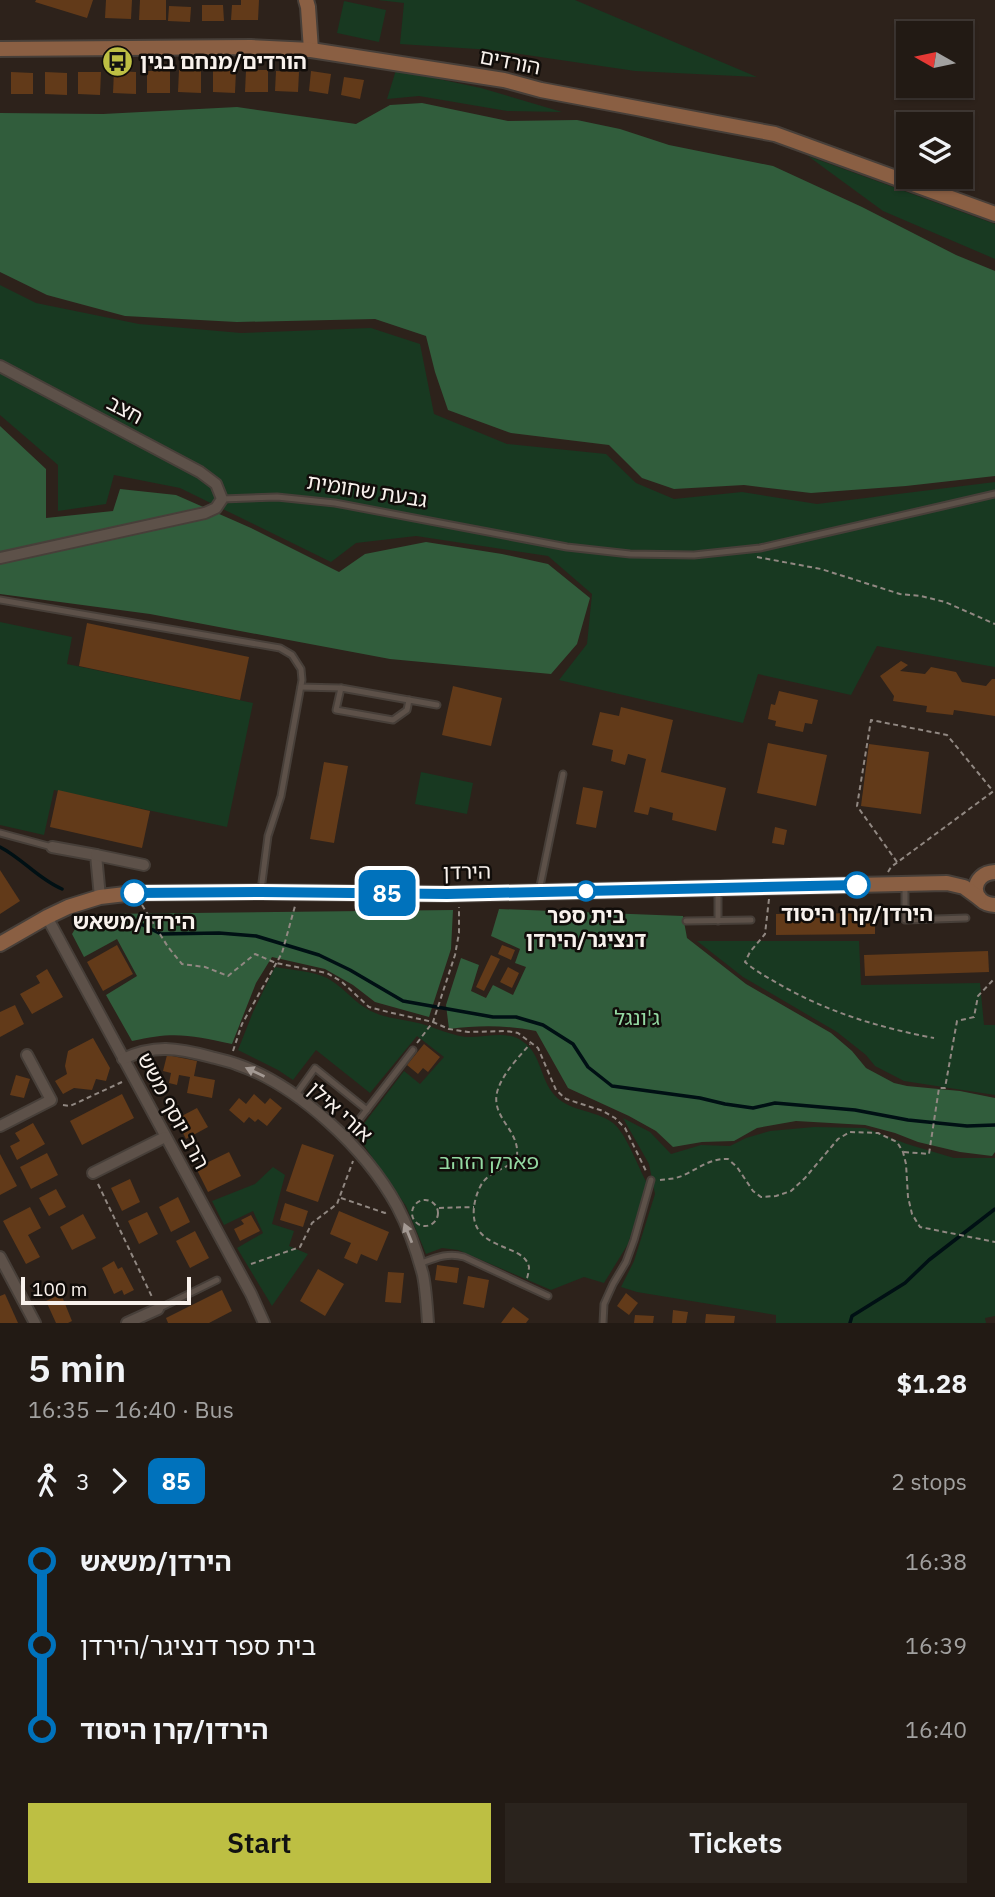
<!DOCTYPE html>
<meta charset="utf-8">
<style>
:root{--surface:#221a14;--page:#2a231d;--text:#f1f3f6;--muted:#a2a1a0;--line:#3f3834;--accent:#bdbf43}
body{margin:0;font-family:"IBM Plex Sans","Noto Sans Hebrew",sans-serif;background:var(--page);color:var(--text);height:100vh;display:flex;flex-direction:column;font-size:26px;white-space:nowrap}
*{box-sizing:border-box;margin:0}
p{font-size:23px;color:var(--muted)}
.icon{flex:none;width:38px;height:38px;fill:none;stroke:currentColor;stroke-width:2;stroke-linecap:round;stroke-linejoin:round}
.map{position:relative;height:1323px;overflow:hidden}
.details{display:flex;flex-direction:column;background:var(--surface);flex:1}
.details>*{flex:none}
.badge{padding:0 14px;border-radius:10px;font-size:24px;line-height:46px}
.needle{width:46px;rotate:279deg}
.controls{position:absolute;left:896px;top:21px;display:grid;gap:14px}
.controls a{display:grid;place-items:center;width:77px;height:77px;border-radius:0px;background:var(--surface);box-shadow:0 2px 5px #0004,0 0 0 2px var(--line);font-size:35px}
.scale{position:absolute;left:21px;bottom:18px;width:170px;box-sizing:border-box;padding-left:7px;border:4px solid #f9f2ed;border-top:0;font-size:19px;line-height:24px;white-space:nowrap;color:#f9f2ed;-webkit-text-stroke:5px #110d0a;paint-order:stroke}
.map>.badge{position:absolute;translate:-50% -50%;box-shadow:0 0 0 4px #fff}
.legs{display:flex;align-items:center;gap:10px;height:77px;padding:0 28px;font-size:23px}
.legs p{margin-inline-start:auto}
.headline{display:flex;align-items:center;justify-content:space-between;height:119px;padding:0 28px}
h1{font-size:38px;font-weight:600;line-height:52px}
.cta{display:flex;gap:14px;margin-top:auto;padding:14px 28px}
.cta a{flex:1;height:80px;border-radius:0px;background:var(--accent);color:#111;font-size:28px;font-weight:600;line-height:80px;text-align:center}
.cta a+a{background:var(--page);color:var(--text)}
ul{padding:0 28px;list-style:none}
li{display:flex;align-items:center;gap:24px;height:84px;font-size:26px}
li i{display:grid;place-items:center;width:10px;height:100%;margin:0 9px;background:currentColor}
li i::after{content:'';width:18px;height:18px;margin:-9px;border:5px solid;border-radius:50%;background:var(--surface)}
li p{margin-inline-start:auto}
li:first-child i{background:linear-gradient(#0000 50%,currentColor 0)}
li:last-child i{background:linear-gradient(currentColor 50%,#0000 0)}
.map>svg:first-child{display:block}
.green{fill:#183921}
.forest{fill:#315d3c}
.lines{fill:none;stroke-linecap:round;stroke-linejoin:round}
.stream{stroke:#001014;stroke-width:3.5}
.building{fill:#623a19}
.lane-casing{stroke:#473f39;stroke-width:9}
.street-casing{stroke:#473f39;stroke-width:14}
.secondary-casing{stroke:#473f39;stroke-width:18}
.path{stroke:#918882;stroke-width:2;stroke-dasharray:5 3.5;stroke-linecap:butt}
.lane{stroke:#5d5149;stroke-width:5}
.street{stroke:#5d5149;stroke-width:10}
.secondary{stroke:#8a5f43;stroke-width:14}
.oneway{fill:#a39993}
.line-1-casing{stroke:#fff;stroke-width:16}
.line-1{stroke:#0072bc;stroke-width:10}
.stop-1-dot{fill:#fff;stroke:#0072bc;stroke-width:3.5}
.labels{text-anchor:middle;stroke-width:5;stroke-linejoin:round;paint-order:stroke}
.poi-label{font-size:21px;font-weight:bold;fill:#f9f2ed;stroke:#110d0a;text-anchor:start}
.street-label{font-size:21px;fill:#f9f2ed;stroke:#110d0a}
.stop-label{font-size:21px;font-weight:bold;fill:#f9f2ed;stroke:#110d0a}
.park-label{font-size:21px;fill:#94d9a2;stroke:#110d0a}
</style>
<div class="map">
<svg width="995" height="1323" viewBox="0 0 995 1323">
<rect width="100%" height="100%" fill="#2d221b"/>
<g class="green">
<polygon points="378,0 575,0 757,77 635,71 492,50 400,44 404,3"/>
<polygon points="344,1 386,10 379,42 337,33"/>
<polygon points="396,70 481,88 562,112 507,111 419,96 387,99"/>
<polygon points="808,156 995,224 995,259 883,211"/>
<polygon points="0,285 36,303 139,324 241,333 371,328 420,344 434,414 507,444 606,454 636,483 674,499 742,492 817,504 995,482 995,667 877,646 851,695 758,674 743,723 559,680 587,644 592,594 548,556 416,536 356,543 331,562 180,488 114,475 106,504 58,511 58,465 0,415"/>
<polygon points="0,622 72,637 67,664 253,703 227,827 54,790 44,835 0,825"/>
<polygon points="421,772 473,783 467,814 415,804"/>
<polygon points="697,941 859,941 861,985 980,983 984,1025 995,1025 995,1095 904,1081 875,1066 866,1055 837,1032 743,977"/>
<path d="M275 967C291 970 313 971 327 978 350 991 356 1008 384 1016 399 1020 416 1021 431 1027 443 1031 453 1035 466 1037 483 1038 504 1031 519 1039 541 1051 539 1075 552 1092 566 1112 595 1109 613 1123 626 1133 638 1167 647 1183L628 1244 604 1283 584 1277 551 1290 458 1250 442 1248 426 1254 406 1206 356 1134 404 1071 420 1084 444 1057 417 1036 370 1093 316 1050 293 1080 278 1070 238 1050 253 1012Z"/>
<polygon points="623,1118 650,1132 671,1154 701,1145 730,1146 746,1138 770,1131 814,1127 865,1128 907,1144 954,1158 995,1158 995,1316 985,1318 986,1323 776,1323 776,1315 637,1292 621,1287 634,1261 655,1194 649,1164"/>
<polygon points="273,1167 285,1175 272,1224 294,1231 289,1246 308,1254 272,1306 237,1248 263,1233 253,1211 224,1225 212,1201 255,1184"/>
</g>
<g class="forest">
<polygon points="422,103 508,121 577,120 620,129 669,145 773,166 862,207 956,255 995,271 995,476 906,486 811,493 744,485 674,489 642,478 609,445 511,433 448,410 435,372 426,336 375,319 237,322 125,316 47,295 0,272 0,113 103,114 237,107 356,124 390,105"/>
<polygon points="0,426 46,469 46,518 113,511 120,489 176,495 251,528 339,572 365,554 426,542 502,554 548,564 590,598 577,644 551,674 390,659 150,614 0,594"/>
<path d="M499 909 683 916 687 938 746 984 831 1033 852 1051 866 1068 894 1083 907 1086 960 1091 995 1098V1152L992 1156 960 1152 918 1142 895 1133 865 1125 796 1121 757 1128 734 1141 702 1142 673 1147 656 1131 629 1116 568 1088 536 1031C508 1025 478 1025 449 1029L446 1005 461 958 479 965 471 991 486 998 493 985 513 995 526 967 515 963 520 949 491 936Z"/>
<path d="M453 910 451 949 429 1017 375 1002 353 985 325 969 272 957 256 983 232 1044C192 1035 173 1031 132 1041L106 995 137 976 117 939 84 957 72 934 80 921 101 914Z"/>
</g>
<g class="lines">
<g class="stream">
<path d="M0 847C22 858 38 879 62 889"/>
<polyline points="131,919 161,934 219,933 256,936 319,955 350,970 403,1001 493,1017 516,1017 543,1025 573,1044 588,1067 612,1086 700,1098 725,1104 753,1108 775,1103 855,1110 908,1120 967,1126 995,1125"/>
<polyline points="850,1323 852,1316 905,1283 929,1260 995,1209"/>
</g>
</g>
<g class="building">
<polygon points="36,0 93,0 87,18 35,2"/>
<polygon points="106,0 132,0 131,19 105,18"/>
<polygon points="140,0 166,0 166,20 139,20"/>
<polygon points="241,0 259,0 258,20 231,20 232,5 241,5"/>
<polygon points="202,5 223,5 224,21 202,21"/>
<polygon points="169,6 191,7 190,22 168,21"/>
<polygon points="179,70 201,70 201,93 178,92"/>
<polygon points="213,70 236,70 235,93 213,92"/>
<polygon points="246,70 268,70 268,92 245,92"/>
<polygon points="114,71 136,72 136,94 113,93"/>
<rect x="147" y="71" width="23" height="22"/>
<polygon points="276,71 299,72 298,92 275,91"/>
<polygon points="311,71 331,74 328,94 309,91"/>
<polygon points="11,72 33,73 33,94 11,94"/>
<polygon points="45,72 67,73 67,95 45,94"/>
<polygon points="78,72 101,72 100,95 78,94"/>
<polygon points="344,77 364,80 360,99 341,95"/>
<polygon points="87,623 249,657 240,700 79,666"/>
<polygon points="901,661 908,665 900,671 925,674 931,667 956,672 962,682 986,686 992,679 995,679 995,716 954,710 953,715 926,712 927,706 893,701 894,696 880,676"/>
<polygon points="453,686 502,698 491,746 442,735"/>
<polygon points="779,691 818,700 812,724 805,723 803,732 775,726 776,721 768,719 771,704 775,705"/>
<polygon points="621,707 673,720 661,772 726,788 716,831 672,820 673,813 650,807 648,815 634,812 646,759 628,754 625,765 611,761 613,750 592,745 600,712 619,716"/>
<polygon points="768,743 827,755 816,806 757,793"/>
<polygon points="869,744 929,752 921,814 861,806"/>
<polygon points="324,762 348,766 334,843 310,839"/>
<polygon points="583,787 603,791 596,828 576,824"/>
<polygon points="58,790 150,811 142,848 50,827"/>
<polygon points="775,827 787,830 784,845 772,843"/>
<polygon points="0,870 20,901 0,914"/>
<polygon points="875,913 875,934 776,935 776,914"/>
<polygon points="117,945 133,974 103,991 87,962"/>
<polygon points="502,945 515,950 511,960 498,954"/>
<polygon points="988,951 989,972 865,976 864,955"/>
<polygon points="491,955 500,959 484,991 476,987"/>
<polygon points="508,967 519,973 512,988 500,982"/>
<polygon points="47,969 63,997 32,1014 20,994 40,983 36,976"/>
<polygon points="15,1005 24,1024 0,1037 0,1012"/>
<polygon points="93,1038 110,1068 106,1081 96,1079 92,1090 74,1088 63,1094 55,1081 67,1074 65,1066 68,1051"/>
<polygon points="424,1044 440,1057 428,1072 423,1068 418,1074 407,1065"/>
<polygon points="167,1055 197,1061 194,1076 215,1080 212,1098 187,1093 190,1077 179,1075 177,1085 169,1083 171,1073 163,1071"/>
<polygon points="16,1075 30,1079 24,1098 10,1095"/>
<polygon points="122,1094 134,1118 82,1145 70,1121"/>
<polygon points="254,1094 265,1104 270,1098 282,1108 267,1126 258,1119 255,1122 249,1117 244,1123 229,1110 239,1098 246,1104"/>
<polygon points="197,1108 208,1127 186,1139 176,1119"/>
<polygon points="33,1123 45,1144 17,1160 10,1146 20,1141 15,1133"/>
<polygon points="302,1144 334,1155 318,1202 286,1191"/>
<polygon points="229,1152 241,1176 208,1192 196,1168"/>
<polygon points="47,1153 58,1175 31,1189 20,1167"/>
<polygon points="0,1154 17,1186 0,1195"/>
<polygon points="130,1179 140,1202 122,1211 111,1188"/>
<polygon points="56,1189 66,1207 49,1216 39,1198"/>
<polygon points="178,1197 190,1222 171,1232 159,1207"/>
<polygon points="285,1203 308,1211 303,1227 280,1220"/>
<polygon points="30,1207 41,1228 28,1235 40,1257 26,1264 3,1221"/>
<polygon points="339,1211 389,1232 377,1261 361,1254 357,1264 344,1258 351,1243 330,1234"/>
<polygon points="147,1212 158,1234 139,1244 128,1221"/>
<polygon points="83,1214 96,1238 72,1250 60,1227"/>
<polygon points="251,1215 260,1231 240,1241 234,1229 244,1224 241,1220"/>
<polygon points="195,1231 209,1258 190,1268 176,1241"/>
<polygon points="114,1261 118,1269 122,1267 134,1290 124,1295 122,1290 114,1294 102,1268"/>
<polygon points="437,1265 459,1268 457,1283 435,1280"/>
<polygon points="318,1269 344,1284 325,1316 300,1301"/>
<polygon points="388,1272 404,1273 401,1303 385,1302"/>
<polygon points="468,1276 489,1280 484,1308 463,1304"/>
<polygon points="222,1290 232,1311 209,1323 168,1323 166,1318"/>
<polygon points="626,1293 638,1303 629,1315 617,1306"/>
<polygon points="5,1294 18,1323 0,1323 0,1296"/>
<polygon points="61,1294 72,1321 68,1323 56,1323 46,1301"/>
<polygon points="513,1307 529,1319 526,1323 501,1323"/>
<polygon points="673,1310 688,1312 686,1323 672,1323"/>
<polygon points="706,1314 735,1316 734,1323 705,1323"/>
<polygon points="635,1315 654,1316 653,1323 634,1323"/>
</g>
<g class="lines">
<defs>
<g id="lane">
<polyline points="222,499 277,497 335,503 567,547 630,554 694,555 760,548 995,494"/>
<polyline points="0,600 280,648 292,655 301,669 302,680 281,796 268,836 261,890"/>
<polyline points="301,687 341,688 437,705"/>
<polyline points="341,688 336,710 393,720 407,710 409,700"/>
<polyline points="0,833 52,847"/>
<polyline points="905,886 905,920 966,918"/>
<polyline points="718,889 718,921"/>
<polyline points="539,891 563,774"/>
<polyline points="686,921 751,920"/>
<polyline points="295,1096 315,1068 367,1110"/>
<polyline points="345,1138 413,1050"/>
<path d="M419 1264C435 1258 448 1252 464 1257L548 1296"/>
<polyline points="158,1309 217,1280"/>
<polyline points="603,1323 604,1304 613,1284 626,1262 634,1240 651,1180"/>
</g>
<g id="street">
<polyline points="0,366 200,472 216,484 222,499 216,508 205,513 0,558"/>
<polyline points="52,847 96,855 100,897"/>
<polyline points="96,855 144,865"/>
<polyline points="47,917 251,1294 264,1323"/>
<path d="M123 1059C154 1044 178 1048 211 1057 219 1059 228 1061 236 1064 298 1085 366 1149 397 1206 408 1227 417 1252 423 1275 426 1290 427 1308 428 1323"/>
<polyline points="0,1126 51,1100 27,1055"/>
<polyline points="93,1173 165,1137"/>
<polyline points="0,1257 35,1323"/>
<polyline points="127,1323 158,1309"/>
</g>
<g id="secondary">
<polyline points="306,0 308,7 311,50"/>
<polyline points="0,49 251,47 311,50 504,80 541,90 775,134 995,214"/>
<path d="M995 872C970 873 969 904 995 905"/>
<polyline points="0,944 47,917 68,907 100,897 134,893 261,892 448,894 947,883 964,887 979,898"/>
</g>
</defs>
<use href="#lane" class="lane-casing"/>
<use href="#street" class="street-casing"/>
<use href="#secondary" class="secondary-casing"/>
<g class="path">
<polyline points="757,557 821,569 900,594 921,596 945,602 995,624"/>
<polyline points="897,862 857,806 871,720 947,735 993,791"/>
<polyline points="888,872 891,867 995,790"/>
<path d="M769 899 765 934 750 952 745 962C758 973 772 980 786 988 833 1014 882 1028 934 1038"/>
<polyline points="142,905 168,947 182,964 205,967 228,976 255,954 276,963 327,973 342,982 369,1007 388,1012 433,1022 449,1029 468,1032 506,1031 518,1033 538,1048 556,1090 566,1099 603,1111 615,1118 625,1128 646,1171"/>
<polyline points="417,1043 433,1022 455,955 459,933 459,907"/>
<polyline points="233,1051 242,1024 282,953 295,906"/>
<polyline points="63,1105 70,1106 122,1082"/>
<polyline points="904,1152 929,1154 939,1088 945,1088 957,1021 974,1017 978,996 995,978"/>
<path d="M660 1180C668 1179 676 1179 684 1175 699 1168 711 1158 728 1159L737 1167 753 1191 761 1197 776 1196 791 1191 805 1178 838 1139 850 1132 878 1133 897 1142 903 1152 906 1164 908 1197 912 1214 920 1227 995 1242"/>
<polyline points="98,1184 153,1299"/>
<polyline points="341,1198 385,1213 388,1211"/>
<circle cx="425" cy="1213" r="13"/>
<polyline points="439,1208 474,1207"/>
<polyline points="251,1264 300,1247 312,1223 337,1204 353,1161"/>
<path d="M527 1278C528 1276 529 1269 529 1267 524 1242 469 1252 474 1207 475 1199 478 1189 483 1182 491 1172 505 1168 516 1161 524 1130 488 1119 498 1089 504 1072 519 1057 530 1044"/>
</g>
<use href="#lane" class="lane"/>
<use href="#street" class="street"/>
<use href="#secondary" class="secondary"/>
</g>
<defs><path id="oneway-solid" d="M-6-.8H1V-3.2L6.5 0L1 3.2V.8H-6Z" transform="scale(1.75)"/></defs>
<g class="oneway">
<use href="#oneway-solid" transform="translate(255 1072) rotate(-155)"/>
<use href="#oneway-solid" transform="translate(408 1233) rotate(-112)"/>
</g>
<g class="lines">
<defs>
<polyline id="line-1" points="134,893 261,892 447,894 857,885"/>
</defs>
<use href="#line-1" class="line-1-casing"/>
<use href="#line-1" class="line-1"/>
</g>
<defs>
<symbol id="bus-disc" viewBox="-11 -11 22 22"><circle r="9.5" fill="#bdbf43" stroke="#110d0a"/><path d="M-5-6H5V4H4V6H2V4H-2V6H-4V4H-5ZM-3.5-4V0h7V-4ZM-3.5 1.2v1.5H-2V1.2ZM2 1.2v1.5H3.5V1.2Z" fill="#111"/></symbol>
</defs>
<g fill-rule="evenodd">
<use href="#bus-disc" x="100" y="44" width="35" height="35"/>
</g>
<g class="stop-1-dot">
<circle cx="857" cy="885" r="12"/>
<circle cx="586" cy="891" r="9"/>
<circle cx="134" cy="893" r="12"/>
</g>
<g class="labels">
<g class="poi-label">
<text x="140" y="69">הורדים/מנחם בגין</text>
</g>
<g class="street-label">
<text transform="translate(510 62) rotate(11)" y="7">הורדים</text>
<text transform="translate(125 410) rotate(28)" y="7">חצב</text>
<text transform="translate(367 491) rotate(9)" y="7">גבעת שחומית</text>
<text transform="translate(467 872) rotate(-1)" y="7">הירדן</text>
<text transform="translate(173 1111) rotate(62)" y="7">הרב יוסף משש</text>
<text transform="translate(340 1112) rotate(42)" y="7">אורי אילן</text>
</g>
<g class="stop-label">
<text x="857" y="921">הירדן/קרן היסוד</text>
<text x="586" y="923">בית ספר<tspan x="586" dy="24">דנציגר/הירדן</tspan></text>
<text x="134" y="929">הירדן/משאש</text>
</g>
<g class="park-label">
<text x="637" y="1025">ג'ונגל</text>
<text x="489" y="1169">פארק הזהב</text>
</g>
</g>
</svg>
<div class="controls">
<a><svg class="needle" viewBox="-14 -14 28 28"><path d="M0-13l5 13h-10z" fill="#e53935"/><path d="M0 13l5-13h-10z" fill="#a2a1a0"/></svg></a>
<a><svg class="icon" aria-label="layers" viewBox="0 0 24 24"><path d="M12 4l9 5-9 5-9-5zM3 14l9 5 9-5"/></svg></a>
</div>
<div class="scale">100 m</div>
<b class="badge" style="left:387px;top:893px;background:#0072bc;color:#fff">85</b>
</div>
<section class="details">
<div class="headline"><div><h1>5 min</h1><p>16:35 – 16:40 · Bus</p></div><b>$1.28</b></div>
<div class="legs"><svg class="icon" aria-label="walk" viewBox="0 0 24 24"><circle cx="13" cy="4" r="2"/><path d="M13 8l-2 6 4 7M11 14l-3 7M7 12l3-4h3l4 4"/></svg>3<svg class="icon" aria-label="forward" viewBox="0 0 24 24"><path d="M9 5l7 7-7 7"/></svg><b class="badge" style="background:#0072bc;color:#fff">85</b><p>2 stops</p></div>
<ul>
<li><i style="color:#0072bc"></i><b>הירדן/משאש</b><p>16:38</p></li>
<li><i style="color:#0072bc"></i><span>בית ספר דנציגר/הירדן</span><p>16:39</p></li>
<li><i style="color:#0072bc"></i><b>הירדן/קרן היסוד</b><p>16:40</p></li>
</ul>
<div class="cta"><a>Start</a><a>Tickets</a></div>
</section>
